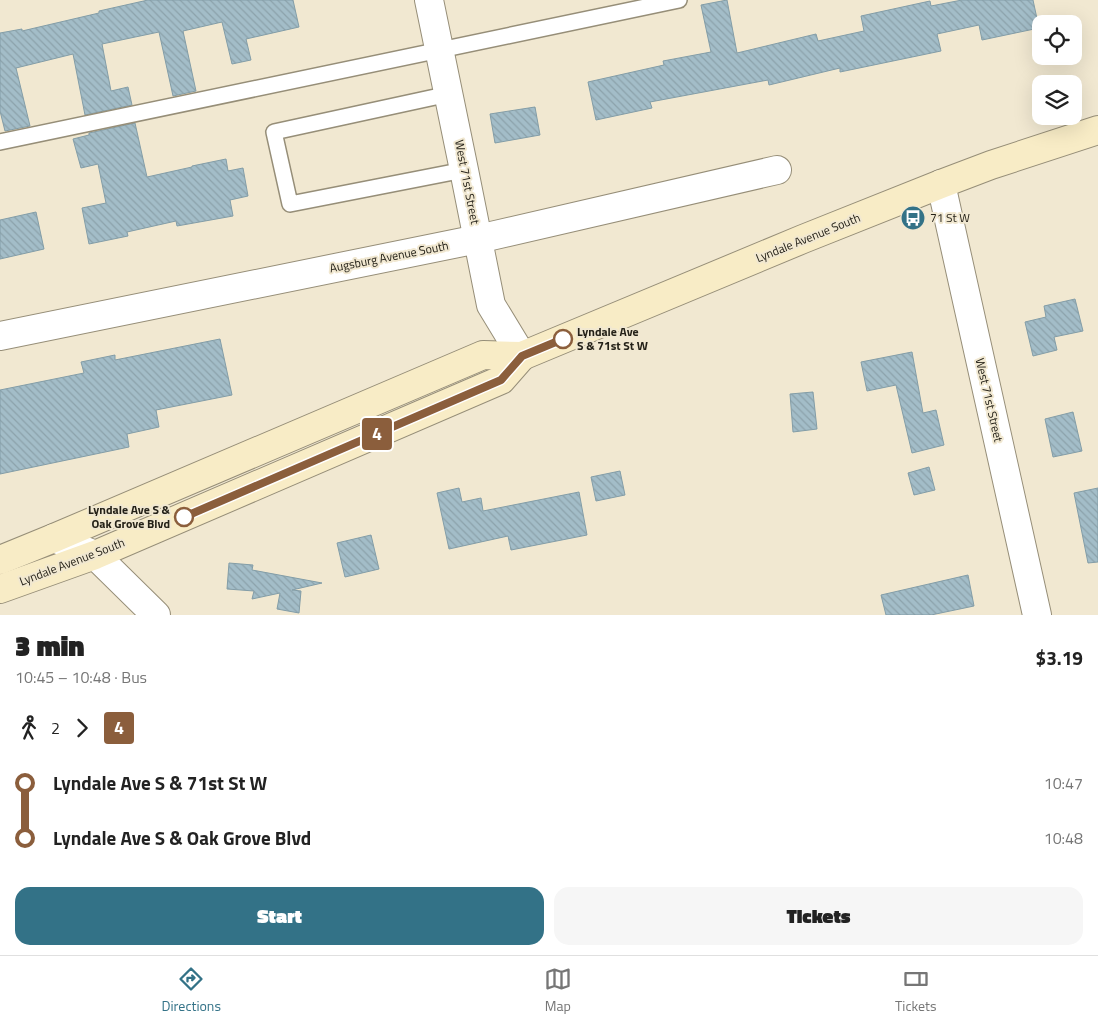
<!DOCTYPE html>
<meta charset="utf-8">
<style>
:root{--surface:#fff;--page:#f6f6f6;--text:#222;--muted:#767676;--line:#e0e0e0;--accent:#337287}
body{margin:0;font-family:"Titillium Web",sans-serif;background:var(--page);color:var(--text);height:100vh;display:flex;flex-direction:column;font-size:19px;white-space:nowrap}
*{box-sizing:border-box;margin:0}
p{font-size:16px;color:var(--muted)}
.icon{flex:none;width:28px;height:28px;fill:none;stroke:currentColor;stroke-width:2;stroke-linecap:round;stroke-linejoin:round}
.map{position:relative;height:615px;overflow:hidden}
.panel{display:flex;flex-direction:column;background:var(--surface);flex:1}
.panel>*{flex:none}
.badge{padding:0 10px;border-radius:4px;font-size:18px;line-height:32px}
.fabs{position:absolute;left:1032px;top:15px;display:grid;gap:10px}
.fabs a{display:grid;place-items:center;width:50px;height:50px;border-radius:10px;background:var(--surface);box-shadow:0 5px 20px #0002;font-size:25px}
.map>.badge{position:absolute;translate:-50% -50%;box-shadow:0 0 0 2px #fff}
.legs{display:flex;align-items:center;gap:8px;height:55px;padding:0 15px;font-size:16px}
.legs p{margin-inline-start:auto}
.summary{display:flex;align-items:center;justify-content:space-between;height:85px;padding:0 15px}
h1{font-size:28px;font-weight:800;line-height:38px}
.button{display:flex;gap:10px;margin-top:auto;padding:10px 15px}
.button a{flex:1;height:58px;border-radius:15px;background:var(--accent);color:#fff;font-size:20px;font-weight:800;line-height:58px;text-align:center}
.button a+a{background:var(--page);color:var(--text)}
ul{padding:0 15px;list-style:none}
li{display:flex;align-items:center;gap:18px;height:55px;font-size:19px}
li i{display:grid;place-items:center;width:8px;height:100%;margin:0 6px;background:currentColor}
li i::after{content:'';width:12px;height:12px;margin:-6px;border:4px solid;border-radius:50%;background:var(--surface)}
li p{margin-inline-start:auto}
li:first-child i{background:linear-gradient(#0000 50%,currentColor 0)}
li:last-child i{background:linear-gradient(currentColor 50%,#0000 0)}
.tabs{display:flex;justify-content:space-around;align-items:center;height:70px;border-top:1px solid var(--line);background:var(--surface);font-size:14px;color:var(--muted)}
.tabs a{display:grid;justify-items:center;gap:2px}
.tabs .selected{color:var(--accent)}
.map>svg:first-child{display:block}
.building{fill:url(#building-back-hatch);stroke:#839da7}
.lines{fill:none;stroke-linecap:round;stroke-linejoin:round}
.lane-casing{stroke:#968e78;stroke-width:18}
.street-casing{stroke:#968e78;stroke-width:30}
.secondary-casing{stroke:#968e78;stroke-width:30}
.lane{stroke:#fff;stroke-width:15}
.street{stroke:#fff;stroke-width:28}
.secondary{stroke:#f8ecc6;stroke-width:28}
.line-1-casing{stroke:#fff;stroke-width:11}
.line-1{stroke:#8b5e3c;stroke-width:8}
.stop-1-dot{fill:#fff;stroke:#8b5e3c;stroke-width:2.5}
.labels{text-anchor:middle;stroke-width:4;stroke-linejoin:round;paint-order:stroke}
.street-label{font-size:12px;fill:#242118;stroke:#f1e8d1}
.poi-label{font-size:12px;fill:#242118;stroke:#f1e8d1;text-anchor:start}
.stop-label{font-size:12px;font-weight:bold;fill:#242118;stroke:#f1e8d1;text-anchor:start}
</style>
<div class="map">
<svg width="1098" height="615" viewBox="0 0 1098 615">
<defs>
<pattern id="building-back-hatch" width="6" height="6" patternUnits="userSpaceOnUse" patternTransform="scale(1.25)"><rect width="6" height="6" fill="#a3bdc8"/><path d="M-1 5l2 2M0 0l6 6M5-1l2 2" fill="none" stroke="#8ca2ab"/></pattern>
</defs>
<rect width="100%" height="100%" fill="#f1e8d1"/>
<g class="building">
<polygon points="148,0 293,0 299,27 246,39 251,60 232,64 222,22 183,31 196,91 173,96 159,32 102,44 111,91 128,87 132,105 85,115 73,54 16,68 30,126 5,131 0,111 0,33 22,29 22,31 99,13 99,11"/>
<polygon points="727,0 737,53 816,34 818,41 864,31 861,16 930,1 931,6 962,0 1033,0 1039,28 982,40 979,25 937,34 941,51 840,72 840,68 769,85 768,80 650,102 652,108 596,120 588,82 664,65 663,61 711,52 701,5"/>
<polygon points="535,107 540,135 495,143 490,114"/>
<polygon points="135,123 147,177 192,167 192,166 226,159 228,171 243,168 248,196 230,200 233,216 177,226 176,221 127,232 128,236 89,244 82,208 106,203 98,164 81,168 73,139 89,135 89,133"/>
<polygon points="36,212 44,249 0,259 0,220"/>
<polygon points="1075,299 1083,331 1054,337 1057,350 1033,356 1025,322 1046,317 1044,306"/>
<polygon points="220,339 232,395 156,410 159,427 127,434 129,447 0,474 0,390 84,373 81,362 115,355 115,360"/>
<polygon points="912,352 923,413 936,410 944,445 912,453 896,385 867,391 861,362"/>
<polygon points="813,392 817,429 793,432 790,394"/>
<polygon points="1073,412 1082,451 1053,457 1045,419"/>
<polygon points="929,467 935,490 914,495 908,473"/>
<polygon points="620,471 625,495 596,501 591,477"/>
<polygon points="459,488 462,502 481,498 483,511 579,492 587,535 511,550 508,536 449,549 437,493"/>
<polygon points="1098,488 1098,562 1088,563 1074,493"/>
<polygon points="371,535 379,569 345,577 337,543"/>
<polygon points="229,563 253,565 252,570 322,583 292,590 301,591 299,613 277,609 280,593 252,599 254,591 227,589"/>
<polygon points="968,575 974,606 931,615 886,615 881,595"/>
</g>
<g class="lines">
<defs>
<g id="lane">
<polyline points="449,94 274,132 290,204 464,170"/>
<polyline points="0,142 679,0"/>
</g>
<g id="street">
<polyline points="429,0 464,170 491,305 522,356"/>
<polyline points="941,184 1037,615"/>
<polyline points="0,336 478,239 777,170"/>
<polyline points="54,538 95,555 156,615"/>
</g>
<g id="secondary">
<polyline points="0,560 54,538 483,355 522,356 803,239 941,184 991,165 1098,130"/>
<polyline points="0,589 95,555 501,380 522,356"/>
</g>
</defs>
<use href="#lane" class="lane-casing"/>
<use href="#street" class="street-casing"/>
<use href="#secondary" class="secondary-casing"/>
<use href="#lane" class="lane"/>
<use href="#street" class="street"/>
<use href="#secondary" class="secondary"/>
</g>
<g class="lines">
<defs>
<polyline id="line-1" points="184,517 501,380 522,356 563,339"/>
</defs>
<use href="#line-1" class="line-1-casing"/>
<use href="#line-1" class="line-1"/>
</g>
<defs>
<symbol id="bus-disc" viewBox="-11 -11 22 22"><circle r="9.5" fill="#337287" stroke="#f1e8d1"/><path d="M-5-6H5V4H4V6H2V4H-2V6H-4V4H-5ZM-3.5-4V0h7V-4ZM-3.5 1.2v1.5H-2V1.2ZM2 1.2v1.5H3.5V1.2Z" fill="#fff"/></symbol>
</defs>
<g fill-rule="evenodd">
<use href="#bus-disc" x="899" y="204" width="28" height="28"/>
</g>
<g class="stop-1-dot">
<circle cx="563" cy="339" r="9"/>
<circle cx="184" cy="517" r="9"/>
</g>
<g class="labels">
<g class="street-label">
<text transform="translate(467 182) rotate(79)" y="4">West 71st Street</text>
<text transform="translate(808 238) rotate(-22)" y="4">Lyndale Avenue South</text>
<text transform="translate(389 257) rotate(-11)" y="4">Augsburg Avenue South</text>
<text transform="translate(989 400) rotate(77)" y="4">West 71st Street</text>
<text transform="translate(72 562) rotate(-21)" y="4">Lyndale Avenue South</text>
</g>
<g class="poi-label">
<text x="930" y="222">71 St W</text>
</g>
<g class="stop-label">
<text x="577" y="336">Lyndale Ave<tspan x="577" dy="14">S &amp; 71st St W</tspan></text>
<text x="170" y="514" text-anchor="end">Lyndale Ave S &amp;<tspan x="170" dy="14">Oak Grove Blvd</tspan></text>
</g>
</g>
</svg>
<div class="fabs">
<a><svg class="icon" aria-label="locate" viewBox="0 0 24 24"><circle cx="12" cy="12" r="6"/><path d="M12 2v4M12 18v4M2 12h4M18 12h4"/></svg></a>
<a><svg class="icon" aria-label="layers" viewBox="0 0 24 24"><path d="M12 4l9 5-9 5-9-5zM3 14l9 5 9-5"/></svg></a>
</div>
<b class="badge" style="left:377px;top:434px;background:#8b5e3c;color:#fff">4</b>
</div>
<section class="panel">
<div class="summary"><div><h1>3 min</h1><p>10:45 – 10:48 · Bus</p></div><b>$3.19</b></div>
<div class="legs"><svg class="icon" aria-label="walk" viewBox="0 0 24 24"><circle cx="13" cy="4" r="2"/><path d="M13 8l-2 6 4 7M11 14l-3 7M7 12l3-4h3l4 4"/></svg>2<svg class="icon" aria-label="forward" viewBox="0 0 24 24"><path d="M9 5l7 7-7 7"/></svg><b class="badge" style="background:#8b5e3c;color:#fff">4</b></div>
<ul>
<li><i style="color:#8b5e3c"></i><b>Lyndale Ave S &amp; 71st St W</b><p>10:47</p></li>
<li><i style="color:#8b5e3c"></i><b>Lyndale Ave S &amp; Oak Grove Blvd</b><p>10:48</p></li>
</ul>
<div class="button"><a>Start</a><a>Tickets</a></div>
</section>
<nav class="tabs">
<a class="selected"><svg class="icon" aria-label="directions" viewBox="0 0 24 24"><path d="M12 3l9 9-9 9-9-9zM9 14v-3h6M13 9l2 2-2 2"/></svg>Directions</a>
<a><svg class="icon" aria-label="map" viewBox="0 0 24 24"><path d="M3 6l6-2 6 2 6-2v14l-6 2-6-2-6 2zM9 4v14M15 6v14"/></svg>Map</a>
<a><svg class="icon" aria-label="tickets" viewBox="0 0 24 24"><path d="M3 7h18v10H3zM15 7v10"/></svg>Tickets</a>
</nav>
